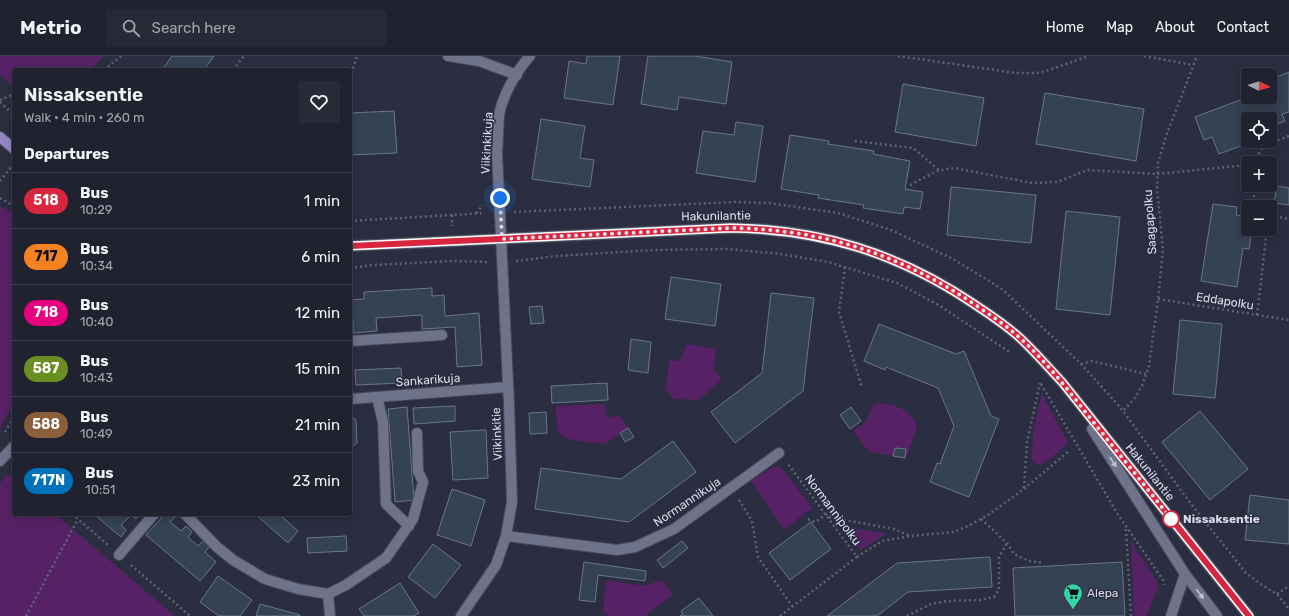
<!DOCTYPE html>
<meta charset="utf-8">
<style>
:root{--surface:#202230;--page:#282a38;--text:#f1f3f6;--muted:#a2a4ab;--line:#3d3f4c}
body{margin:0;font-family:Rubik,sans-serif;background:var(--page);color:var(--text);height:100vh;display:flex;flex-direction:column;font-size:15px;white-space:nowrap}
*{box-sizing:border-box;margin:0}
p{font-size:13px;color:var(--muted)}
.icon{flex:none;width:22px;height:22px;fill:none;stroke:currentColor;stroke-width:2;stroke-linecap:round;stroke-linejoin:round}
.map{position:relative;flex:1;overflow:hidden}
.side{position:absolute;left:12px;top:12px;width:340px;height:448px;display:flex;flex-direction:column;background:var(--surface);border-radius:4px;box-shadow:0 2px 10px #0003,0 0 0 1px var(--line)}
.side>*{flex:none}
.badge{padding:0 8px;border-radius:13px;font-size:14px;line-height:26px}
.needle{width:26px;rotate:95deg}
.tools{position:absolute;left:1241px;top:12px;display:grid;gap:8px}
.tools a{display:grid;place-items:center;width:36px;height:36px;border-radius:4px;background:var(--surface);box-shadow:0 2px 10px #0003,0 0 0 1px var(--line);font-size:20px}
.you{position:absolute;width:20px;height:20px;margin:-10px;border:3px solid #fff;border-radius:50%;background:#1a73e8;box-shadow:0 0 0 6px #1a73e833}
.map>.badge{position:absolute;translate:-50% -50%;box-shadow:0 0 0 2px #fff}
h2{padding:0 12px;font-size:15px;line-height:36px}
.round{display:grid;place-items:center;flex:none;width:42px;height:42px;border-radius:4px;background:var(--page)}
.overview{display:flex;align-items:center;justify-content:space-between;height:68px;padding:0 12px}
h1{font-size:19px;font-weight:600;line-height:30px}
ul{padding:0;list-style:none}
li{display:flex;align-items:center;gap:12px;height:56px;padding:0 12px;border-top:1px solid var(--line)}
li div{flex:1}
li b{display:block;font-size:15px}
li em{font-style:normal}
li .badge{min-width:44px;font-weight:700;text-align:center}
header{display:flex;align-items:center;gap:24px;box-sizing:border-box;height:56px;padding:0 20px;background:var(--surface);border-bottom:1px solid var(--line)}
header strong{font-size:19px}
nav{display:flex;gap:22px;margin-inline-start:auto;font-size:14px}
.search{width:280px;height:36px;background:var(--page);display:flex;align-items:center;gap:10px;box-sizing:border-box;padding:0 14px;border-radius:4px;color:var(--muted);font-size:15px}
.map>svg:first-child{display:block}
.green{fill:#562265}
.building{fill:#354253;stroke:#69778a}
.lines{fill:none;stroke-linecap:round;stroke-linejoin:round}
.minor-casing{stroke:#474a59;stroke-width:12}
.major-casing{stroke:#474a59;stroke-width:12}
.path{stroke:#5f6373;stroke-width:2.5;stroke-dasharray:2 3;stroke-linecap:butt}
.minor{stroke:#6f7389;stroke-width:10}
.major{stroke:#9586c6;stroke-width:10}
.oneway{fill:#bfc2d1}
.line-casing{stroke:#fff;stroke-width:9}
.line{stroke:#d7263d;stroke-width:6}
.walk{stroke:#dadde9;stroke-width:4;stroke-dasharray:0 7.2}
.stop-dot{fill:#fff;stroke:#d7263d;stroke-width:2}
.labels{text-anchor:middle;stroke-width:3;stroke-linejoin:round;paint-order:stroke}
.street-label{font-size:12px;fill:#dadde9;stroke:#2a2e40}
.stop-label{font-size:12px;font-weight:bold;fill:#dadde9;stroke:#2a2e40;text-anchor:start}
.poi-label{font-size:12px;fill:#dadde9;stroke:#2a2e40;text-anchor:start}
</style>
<header>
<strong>Metrio</strong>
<div class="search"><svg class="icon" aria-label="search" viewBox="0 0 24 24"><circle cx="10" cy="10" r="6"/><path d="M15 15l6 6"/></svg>Search here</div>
<nav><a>Home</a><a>Map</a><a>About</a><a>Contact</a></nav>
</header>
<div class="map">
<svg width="1289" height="560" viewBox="0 0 1289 560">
<rect width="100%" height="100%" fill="#2a2e40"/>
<g class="green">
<polygon points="0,0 104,0 93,11 51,12 47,14 14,14 14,26 11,28 0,19"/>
<polygon points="0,150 14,157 14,346 0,373"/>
<polygon points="687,288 717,293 713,313 722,323 699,344 673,343 666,332 669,304 680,305"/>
<polygon points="1042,337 1068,387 1045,407 1039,409 1033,406 1032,403 1033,376"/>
<polygon points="882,347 894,349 906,355 915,365 917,372 906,402 869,396 853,375 866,366 873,349"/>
<polygon points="605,348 607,361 620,360 628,372 605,388 578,385 563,381 557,374 556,350"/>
<polygon points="772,411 781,411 812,452 784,474 751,425"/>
<polygon points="8,418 14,423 14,458 55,458 175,560 0,560 0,427"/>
<polygon points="852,472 884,477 885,479 860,494 850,480 849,475"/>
<polygon points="1131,485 1158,527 1157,534 1147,560 1134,560"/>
<polygon points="606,524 645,530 662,524 673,539 645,560 612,560 604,558 603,554"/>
</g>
<g class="building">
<polygon points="172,0 214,0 204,14 162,14"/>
<polygon points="587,0 620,0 613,49 564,42 569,5 586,8"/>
<polygon points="648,0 695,0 732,6 726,48 679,41 677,54 641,48"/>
<polygon points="1289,16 1289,56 1282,58 1285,65 1270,71 1270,63 1248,63 1248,75 1241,77 1246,88 1219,98 1212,81 1204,84 1195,61 1248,41 1270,41 1270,24"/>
<polygon points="903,28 984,42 976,90 895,76"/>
<polygon points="1045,37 1144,53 1136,105 1036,88"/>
<polygon points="394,55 397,97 350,99 350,57"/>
<polygon points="541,63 585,70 580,102 594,104 590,131 532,123"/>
<polygon points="736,66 763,70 755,126 696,117 703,75 734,79"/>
<polygon points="790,79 829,85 828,88 874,95 873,98 910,105 905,133 923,136 920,153 904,151 903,158 863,152 864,149 818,142 819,139 781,133"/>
<polygon points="1277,130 1289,132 1289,149 1274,147"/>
<polygon points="951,131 1036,139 1031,187 947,179"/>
<polygon points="1213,148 1237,151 1236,159 1248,161 1248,173 1252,173 1249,193 1243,192 1237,231 1201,225"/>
<polygon points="1066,155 1120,161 1110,259 1056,253"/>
<polygon points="671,221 721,228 715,270 665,263"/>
<polygon points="432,232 432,240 444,239 445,260 479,257 482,309 457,311 455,271 422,273 422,259 376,262 377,275 353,277 353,263 350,263 350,244 364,243 364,236"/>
<polygon points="771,237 814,242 803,335 735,387 711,356 762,317"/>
<polygon points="542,250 544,267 531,268 529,251"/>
<polygon points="1180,264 1222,268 1215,342 1173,338"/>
<polygon points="879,268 956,298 964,295 991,360 999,363 969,441 930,426 937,407 940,408 954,370 938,332 886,311 885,314 864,305"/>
<polygon points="631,283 651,286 648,317 628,314"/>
<polygon points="401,312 402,327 356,329 355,314"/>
<polygon points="607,327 608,344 552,347 551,330"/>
<polygon points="455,350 455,365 414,368 413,352"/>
<polygon points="407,351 414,444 395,446 388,353"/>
<polygon points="851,351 861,365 850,373 840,359"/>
<polygon points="1200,355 1248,413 1210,444 1162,386"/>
<polygon points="546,356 547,377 530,378 529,357"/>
<polygon points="350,359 356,364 357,387 350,393"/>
<polygon points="628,372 634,381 625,386 620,377"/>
<polygon points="486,374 488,422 453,424 450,376"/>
<polygon points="673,385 696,416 629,466 535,453 541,412 621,423"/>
<polygon points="895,392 906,393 905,402 893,400"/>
<polygon points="452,433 485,444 471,490 437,479"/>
<polygon points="1250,439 1289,444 1289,488 1245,484"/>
<polygon points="97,458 140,458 136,463 131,459 121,469 126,474 121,481 96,460"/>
<polygon points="165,458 172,458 175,461 170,466 181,475 186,470 192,476 188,481 198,490 203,485 209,491 205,496 216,506 200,525 146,479"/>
<polygon points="255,458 279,458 298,475 288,487"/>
<polygon points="811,466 831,493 790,524 769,497"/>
<polygon points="346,480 347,495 308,497 307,482"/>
<polygon points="682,485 688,492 663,512 657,504"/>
<polygon points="433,488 461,509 435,542 408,521"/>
<polygon points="990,501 992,531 908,536 877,560 827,560 897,507"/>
<polygon points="584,506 646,515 645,525 598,519 595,546 579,544"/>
<polygon points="1122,506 1125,560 1015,560 1013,512"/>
<polygon points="218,520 252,544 240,560 219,560 200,546"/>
<polygon points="400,527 419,557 414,560 364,560 359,553"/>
<polygon points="699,542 713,560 680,560 683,558 681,555"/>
<polygon points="260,548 300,559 300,560 256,560"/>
</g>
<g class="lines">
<defs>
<g id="minor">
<polyline points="448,0 479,5 517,19"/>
<path d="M350 190 730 172C821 173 898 197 974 248 990 259 1006 269 1020 282 1035 296 1048 311 1062 326L1249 560"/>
<polyline points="350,285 442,279"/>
<polyline points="377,341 383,366 386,448 409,470"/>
<polyline points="350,343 508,331"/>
<polyline points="1092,373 1185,518 1217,560"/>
<polyline points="0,405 14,390"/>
<polyline points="185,458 217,491 233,504 265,523 298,533 328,538 330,560"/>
<polyline points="506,480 617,494 635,491 674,473 779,397"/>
<polyline points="119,499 154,458"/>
<polyline points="328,538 346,529 386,502 413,463 423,426 418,415 417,377"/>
<path d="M461 560 496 509 506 480 512 446 509 348 497 97C498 85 498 72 499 60 502 40 517 14 530 0"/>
<polyline points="1171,560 1185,518"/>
</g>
<polyline id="major" points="0,81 14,93"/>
</defs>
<use href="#minor" class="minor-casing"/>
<use href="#major" class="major-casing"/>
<g class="path">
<polyline points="898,0 1016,17 1037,17 1049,14 1089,0"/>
<polyline points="1144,0 1193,9"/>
<polyline points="104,14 121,0"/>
<polyline points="233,14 244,0"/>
<polyline points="350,22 357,0"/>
<polyline points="0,44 14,38"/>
<polyline points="0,46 14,59"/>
<polyline points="855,85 913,92 939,114"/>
<polyline points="1254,107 1263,90 1289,80"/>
<polyline points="0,125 11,111"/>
<polyline points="910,129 937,115 954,112 1032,127 1057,126 1088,114 1157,118 1248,109"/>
<polyline points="1254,129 1254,140 1262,151"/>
<polyline points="0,142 14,150"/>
<polyline points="514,156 735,146 769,147 838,157 891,174 953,203 1002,233 1081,308 1120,351 1191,448 1246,517 1262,529 1277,538 1289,553"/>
<polyline points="476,157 483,149"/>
<polyline points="452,159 452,170"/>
<polyline points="1270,160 1289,163"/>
<polyline points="350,165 485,157"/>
<polyline points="516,205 557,200 654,194 727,193 780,198 828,206 897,227 937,248 1011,297"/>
<polyline points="845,211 839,256 862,332"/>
<polyline points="350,212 373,209 454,205 487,206"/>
<polyline points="1158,243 1289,264"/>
<polyline points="1257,259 1267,173"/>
<polyline points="1081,308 1092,305 1146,318"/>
<polyline points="1041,328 1117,457 1163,524 1164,529"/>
<polyline points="1124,354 1135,342 1142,330 1149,310 1158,243 1163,194 1157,132 1158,107 1166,80 1197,0"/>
<polyline points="5,376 14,361"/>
<polyline points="1024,432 1027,386 1040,327"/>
<polyline points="739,444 752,465 758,501 792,550"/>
<polyline points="72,458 108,489"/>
<polyline points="829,461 894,473 910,480"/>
<polyline points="808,463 815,466 827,458"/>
<polyline points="981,463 1007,487 1014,498 1029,505 1044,507"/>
<polyline points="1126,473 1131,560"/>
<polyline points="857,501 882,485 911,480 954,476 968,470 988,459 1024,433 1069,395"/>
<polyline points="131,509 190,560"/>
<polyline points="1277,538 1289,530"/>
<polyline points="26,560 78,463"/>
<polyline points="780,560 857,501 788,408"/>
<polyline points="907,560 931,548 947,545 980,544 994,541 999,533 999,501 1007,487"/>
</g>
<use href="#minor" class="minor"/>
<use href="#major" class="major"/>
</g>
<defs><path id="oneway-solid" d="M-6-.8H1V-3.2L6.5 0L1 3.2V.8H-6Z"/></defs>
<g class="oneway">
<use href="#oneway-solid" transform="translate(1113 406) rotate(57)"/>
<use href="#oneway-solid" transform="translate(1200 538) rotate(53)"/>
</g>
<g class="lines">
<defs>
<path id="line" d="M350 190 730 172C821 173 898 197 974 248 990 259 1006 269 1020 282 1035 296 1048 311 1062 326L1249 560"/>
</defs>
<use href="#line" class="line-casing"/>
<use href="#line" class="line"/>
<path class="walk" d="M500 142 502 183 730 172C820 173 898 197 974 248 990 259 1006 269 1020 282 1050 309 1074 342 1099 373 1123 403 1148 433 1171 463"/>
</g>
<defs>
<symbol id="supermarket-pin" viewBox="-11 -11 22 30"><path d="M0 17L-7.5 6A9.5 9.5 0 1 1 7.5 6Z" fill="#33d4a8" stroke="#2a2e40"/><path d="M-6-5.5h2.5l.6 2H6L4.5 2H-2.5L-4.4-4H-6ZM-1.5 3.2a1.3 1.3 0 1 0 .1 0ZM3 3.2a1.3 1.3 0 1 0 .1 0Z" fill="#111"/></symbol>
</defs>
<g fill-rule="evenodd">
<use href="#supermarket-pin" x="1062" y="526" width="22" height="30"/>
</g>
<circle class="stop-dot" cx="1171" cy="463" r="8"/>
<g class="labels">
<g class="street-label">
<text transform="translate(487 87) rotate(-87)" y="4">Viikinkikuja</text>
<text transform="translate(716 160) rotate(-1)" y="4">Hakunilantie</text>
<text transform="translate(1150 166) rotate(-94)" y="4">Saagapolku</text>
<text transform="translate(1225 245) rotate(9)" y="4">Eddapolku</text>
<text transform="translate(428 324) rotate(-4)" y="4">Sankarikuja</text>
<text transform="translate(497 378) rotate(-92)" y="4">Viikinkitie</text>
<text transform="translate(1150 416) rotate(51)" y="4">Hakunilantie</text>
<text transform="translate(687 446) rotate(-34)" y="4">Normannikuja</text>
<text transform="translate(833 454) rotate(53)" y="4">Normannipolku</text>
</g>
<g class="stop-label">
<text x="1183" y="467">Nissaksentie</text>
</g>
<g class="poi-label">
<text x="1087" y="541">Alepa</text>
</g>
</g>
</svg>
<div class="tools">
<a><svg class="needle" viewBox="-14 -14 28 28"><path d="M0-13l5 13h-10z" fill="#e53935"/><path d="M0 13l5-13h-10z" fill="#a2a4ab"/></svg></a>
<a><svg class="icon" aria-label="locate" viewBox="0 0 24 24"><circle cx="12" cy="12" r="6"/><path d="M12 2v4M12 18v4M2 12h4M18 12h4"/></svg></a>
<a>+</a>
<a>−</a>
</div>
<div class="you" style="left:500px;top:142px"></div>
<section class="side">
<div class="overview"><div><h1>Nissaksentie</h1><p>Walk · 4 min · 260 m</p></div><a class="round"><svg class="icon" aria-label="heart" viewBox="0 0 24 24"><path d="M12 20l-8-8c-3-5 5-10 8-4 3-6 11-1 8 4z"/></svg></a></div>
<h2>Departures</h2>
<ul>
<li><span class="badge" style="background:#d7263d;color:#fff">518</span><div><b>Bus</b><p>10:29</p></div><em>1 min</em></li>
<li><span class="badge" style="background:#f58220;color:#111">717</span><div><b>Bus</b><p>10:34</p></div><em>6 min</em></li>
<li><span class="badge" style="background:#e6007e;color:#fff">718</span><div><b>Bus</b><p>10:40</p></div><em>12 min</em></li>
<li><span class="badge" style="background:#6b8e23;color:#fff">587</span><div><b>Bus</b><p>10:43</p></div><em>15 min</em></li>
<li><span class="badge" style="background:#8b5e3c;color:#fff">588</span><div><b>Bus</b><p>10:49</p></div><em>21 min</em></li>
<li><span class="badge" style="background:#0072bc;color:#fff">717N</span><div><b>Bus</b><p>10:51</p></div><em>23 min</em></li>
</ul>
</section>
</div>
